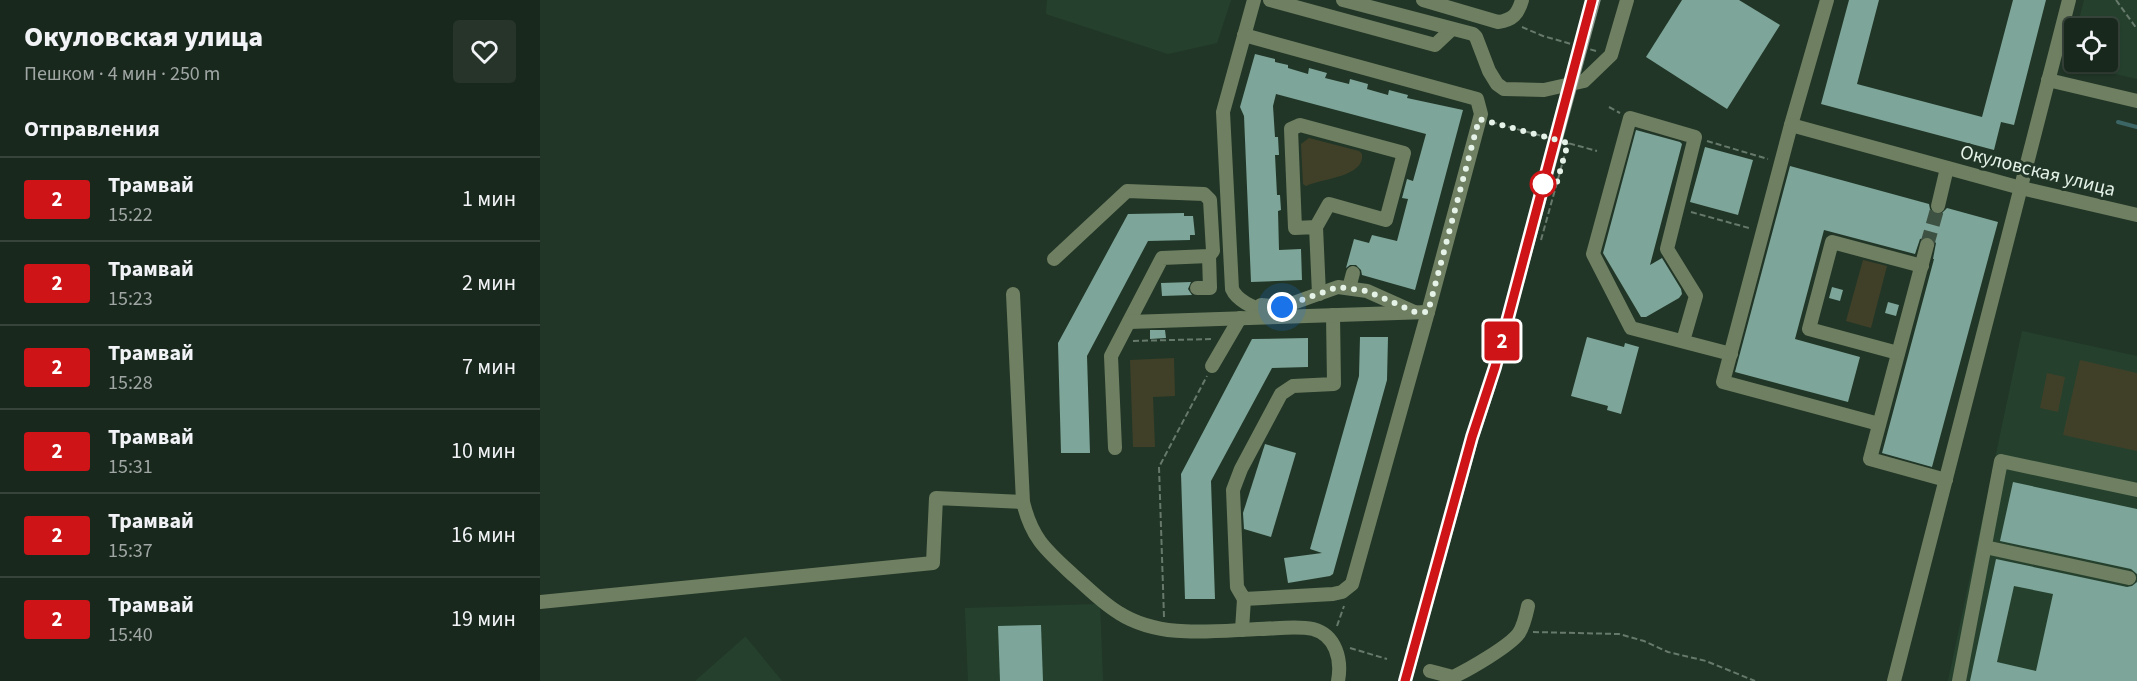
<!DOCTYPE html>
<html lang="ru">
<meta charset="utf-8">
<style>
:root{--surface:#19281d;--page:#26342a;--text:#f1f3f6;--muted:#9fa6a4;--line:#37443b}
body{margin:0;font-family:"Source Sans 3",sans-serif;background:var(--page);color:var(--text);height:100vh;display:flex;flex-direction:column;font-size:22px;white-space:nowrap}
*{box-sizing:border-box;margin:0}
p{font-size:20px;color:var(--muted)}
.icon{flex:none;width:33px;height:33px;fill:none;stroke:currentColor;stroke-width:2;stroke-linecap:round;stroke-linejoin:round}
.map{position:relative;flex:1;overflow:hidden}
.details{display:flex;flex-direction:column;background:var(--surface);width:540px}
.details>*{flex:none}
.badge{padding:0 12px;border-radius:4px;font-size:21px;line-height:39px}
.buttons{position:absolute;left:1524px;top:18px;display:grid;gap:12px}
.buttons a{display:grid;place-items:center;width:54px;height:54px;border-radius:6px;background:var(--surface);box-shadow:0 2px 4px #0004,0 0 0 2px var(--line);font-size:30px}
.you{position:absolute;width:30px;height:30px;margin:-15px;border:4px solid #fff;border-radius:50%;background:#1a73e8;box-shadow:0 0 0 9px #1a73e833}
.map>.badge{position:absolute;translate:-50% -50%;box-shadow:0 0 0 3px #fff}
h2{padding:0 24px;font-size:22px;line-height:54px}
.round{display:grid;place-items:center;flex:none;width:63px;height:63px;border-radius:6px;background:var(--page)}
.summary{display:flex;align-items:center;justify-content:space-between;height:102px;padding:0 24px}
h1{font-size:28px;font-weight:800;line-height:45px}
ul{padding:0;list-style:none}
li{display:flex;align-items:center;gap:18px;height:84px;padding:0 24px;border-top:2px solid var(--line)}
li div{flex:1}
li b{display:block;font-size:22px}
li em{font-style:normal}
li .badge{min-width:66px;font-weight:700;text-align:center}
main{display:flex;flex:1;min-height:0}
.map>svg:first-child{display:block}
.built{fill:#25412e}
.green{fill:#404028}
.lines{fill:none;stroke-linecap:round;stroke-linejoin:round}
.stream{stroke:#3c6566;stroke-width:4}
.building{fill:#7da599;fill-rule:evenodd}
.minor-tunnel{stroke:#3e5244;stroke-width:14;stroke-dasharray:14 7;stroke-linecap:butt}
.path{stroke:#67796b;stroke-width:2;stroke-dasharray:6 3;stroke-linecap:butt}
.minor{stroke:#6f7f61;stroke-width:14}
.tram{stroke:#8a9a8e;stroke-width:1.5}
.line-casing{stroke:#fff;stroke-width:14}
.line{stroke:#ce1417;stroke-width:9}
.walk{stroke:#e5f2e8;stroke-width:6;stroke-dasharray:0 10.8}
.stop-dot{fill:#fff;stroke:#ce1417;stroke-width:3}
.labels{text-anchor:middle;stroke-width:6;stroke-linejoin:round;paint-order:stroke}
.street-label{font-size:20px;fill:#e5f2e8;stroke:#213627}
</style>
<main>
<section class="details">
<div class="summary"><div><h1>Окуловская улица</h1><p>Пешком · 4 мин · 250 m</p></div><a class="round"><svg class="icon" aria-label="heart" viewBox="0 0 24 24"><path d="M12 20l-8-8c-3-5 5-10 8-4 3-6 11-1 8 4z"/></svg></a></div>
<h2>Отправления</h2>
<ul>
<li><span class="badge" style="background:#ce1417;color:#fff">2</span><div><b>Трамвай</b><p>15:22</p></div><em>1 мин</em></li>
<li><span class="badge" style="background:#ce1417;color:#fff">2</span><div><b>Трамвай</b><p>15:23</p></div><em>2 мин</em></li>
<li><span class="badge" style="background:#ce1417;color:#fff">2</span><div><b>Трамвай</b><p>15:28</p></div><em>7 мин</em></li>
<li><span class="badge" style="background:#ce1417;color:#fff">2</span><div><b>Трамвай</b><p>15:31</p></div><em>10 мин</em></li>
<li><span class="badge" style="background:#ce1417;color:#fff">2</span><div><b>Трамвай</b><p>15:37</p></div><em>16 мин</em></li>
<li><span class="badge" style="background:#ce1417;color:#fff">2</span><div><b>Трамвай</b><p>15:40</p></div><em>19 мин</em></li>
</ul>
</section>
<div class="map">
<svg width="1597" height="681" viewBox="0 0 1597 681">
<rect width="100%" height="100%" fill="#213627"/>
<g class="built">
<polygon points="507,0 691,0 677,43 628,54 506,14"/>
<polygon points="1544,0 1597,0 1597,79 1529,63 1534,39 1534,62 1568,62 1568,28 1537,28"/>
<polygon points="1482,331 1597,356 1597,681 1408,681"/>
<polygon points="560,604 563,681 428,681 425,608"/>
<polygon points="205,636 242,681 155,681 205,637"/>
</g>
<g class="green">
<path d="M769 138 819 151 822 154C825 177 783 178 766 186L763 184 761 144Z"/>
<polygon points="1323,260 1347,266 1331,328 1306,321"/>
<polygon points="634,358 635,396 613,397 615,447 593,447 590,360"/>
<polygon points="1540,360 1597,373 1597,451 1523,435"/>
<polygon points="1507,373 1525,377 1518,412 1500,408"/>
</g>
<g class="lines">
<polyline class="stream" points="1578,122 1597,127"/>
</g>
<g class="building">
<polygon points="1142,0 1199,0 1240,25 1187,109 1106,57"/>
<polygon points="1309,0 1339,0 1317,84 1442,117 1473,0 1506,0 1474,125 1461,122 1454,150 1281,104"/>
<polygon points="715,54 735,59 735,62 748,65 748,68 768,74 769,68 787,73 785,78 809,84 810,79 828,84 827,89 848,95 849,90 868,95 867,98 923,110 875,290 822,275 821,270 816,265 810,265 806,268 814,239 829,243 832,235 857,241 868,199 862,198 867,179 873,181 886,134 736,94 733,106 735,137 738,137 739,155 735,155 737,195 740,195 741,210 738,211 739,250 761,249 762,280 711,282 704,116 700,107"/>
<polygon points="1096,130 1140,142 1142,144 1110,265 1122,258 1141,289 1142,294 1139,298 1106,317 1101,317 1063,253"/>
<polygon points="1165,147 1213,160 1198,215 1150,202"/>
<polygon points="1250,166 1389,204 1390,209 1395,215 1401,214 1407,208 1458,222 1392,467 1342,453 1394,259 1393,259 1396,243 1390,237 1380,239 1375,254 1284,230 1255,339 1320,357 1308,402 1195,372"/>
<polygon points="644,213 644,216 653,216 655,235 650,235 650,240 608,241 547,356 550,453 521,453 518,343 588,214"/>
<polygon points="651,282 648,289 652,295 622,296 621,283"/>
<polygon points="1292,287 1303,290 1300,301 1289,298"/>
<polygon points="1348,302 1359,305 1356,316 1345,313"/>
<polygon points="610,330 625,330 626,338 610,339"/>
<polygon points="820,337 848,337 847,380 793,574 790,576 748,583 744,558 782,553 770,549 819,376"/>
<polygon points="1047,337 1084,347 1085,343 1099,347 1081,414 1067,410 1068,406 1031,396"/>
<polygon points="768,338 768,367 732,368 671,481 675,599 645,599 641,474 712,339"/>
<polygon points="725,444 756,453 731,537 704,529 703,513"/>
<polygon points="1473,482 1597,509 1597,574 1591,569 1460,541"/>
<path d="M1456 559 1587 587 1592 586 1597 582V681H1430ZM1474 586 1513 594 1496 671 1457 662Z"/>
<polygon points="501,625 503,681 460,681 458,626"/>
</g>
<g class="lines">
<polyline class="minor-tunnel" points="1387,245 1398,206"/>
<g class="path">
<polyline points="1576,0 1597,29"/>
<polyline points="982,27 1003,36 1056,51"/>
<polyline points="1069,107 1080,113"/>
<polyline points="951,122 1057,151"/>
<polyline points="1167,141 1228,159"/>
<polyline points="1151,212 1209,228"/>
<polyline points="1001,240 1028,143"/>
<polyline points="593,341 671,339"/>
<polyline points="624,617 619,467 667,376"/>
<polyline points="797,626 804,606"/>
<polyline points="993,632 1079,634 1104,641 1128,652 1166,661 1215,681"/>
<polyline points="810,648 847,659"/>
</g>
<g class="minor">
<path d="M714 0 683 112 692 289C699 305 724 310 738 317"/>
<polyline points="730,0 895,45 912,29"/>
<polyline points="803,0 933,34 936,37 949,71 957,84 964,89 1004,90 1044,81 1071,55 1087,0"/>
<path d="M883 0 958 22C973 20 978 14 982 0"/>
<polyline points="1287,0 1251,125 1183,382 1339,424"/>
<polyline points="704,35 937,99 941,114 888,312 812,584 802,592 793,594 704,599 697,587 693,490 701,469 741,394 753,386 794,384 793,315"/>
<polyline points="1508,80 1597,101"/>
<polyline points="1251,125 1481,188 1597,215"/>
<polyline points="1398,206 1407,168"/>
<polyline points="776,227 789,204 846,220 864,153 760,125 751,129 755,228 776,227 779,294"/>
<polyline points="1387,245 1330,459 1406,480"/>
<polyline points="514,259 587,191 664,194 670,200 673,251 669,256 622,258 571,356 575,448"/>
<polyline points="657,288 670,288 669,256"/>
<polyline points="809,288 813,273"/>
<path d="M473 294 483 502C492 539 506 550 533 575 548 588 562 603 579 613 620 639 672 631 718 629 735 629 756 625 773 629 796 635 802 660 798 681"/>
<polyline points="721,305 742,307 798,287 827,291 874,312"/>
<polyline points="589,322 888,312"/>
<polyline points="1143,341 1156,296 1127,249 1155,137 1090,118 1053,254 1091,328 1191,354"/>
<polyline points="1358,353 1269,329 1292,242 1382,266"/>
<polyline points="672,366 700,318"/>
<polyline points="1445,547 1589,578"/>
<polyline points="0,602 393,563 396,498 483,502"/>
<polyline points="702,630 704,599"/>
<path d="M890 671 913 677C928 670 970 646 979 633 984 625 986 615 988 606"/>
<polyline points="1354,681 1529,0"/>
<polyline points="1419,681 1461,461 1597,490"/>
</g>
<polyline class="tram" points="871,681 938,438 955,387 1060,0"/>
</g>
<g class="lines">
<defs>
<polyline id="line" points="865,681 932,437 955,367 1052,0"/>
</defs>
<use href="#line" class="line-casing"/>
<use href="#line" class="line"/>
<polyline class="walk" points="742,307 798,287 827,291 875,312 888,312 939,119 1028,143 1017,182 1003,184"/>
</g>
<circle class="stop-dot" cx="1003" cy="184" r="12"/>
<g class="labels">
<g class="street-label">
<text transform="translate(1498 170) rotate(14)" y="7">Окуловская улица</text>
</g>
</g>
</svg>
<div class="buttons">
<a><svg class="icon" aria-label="locate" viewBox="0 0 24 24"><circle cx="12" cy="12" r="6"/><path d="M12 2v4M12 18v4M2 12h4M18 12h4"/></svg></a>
</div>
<div class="you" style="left:742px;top:307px"></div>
<b class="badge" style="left:962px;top:341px;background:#ce1417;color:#fff">2</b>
</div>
</main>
